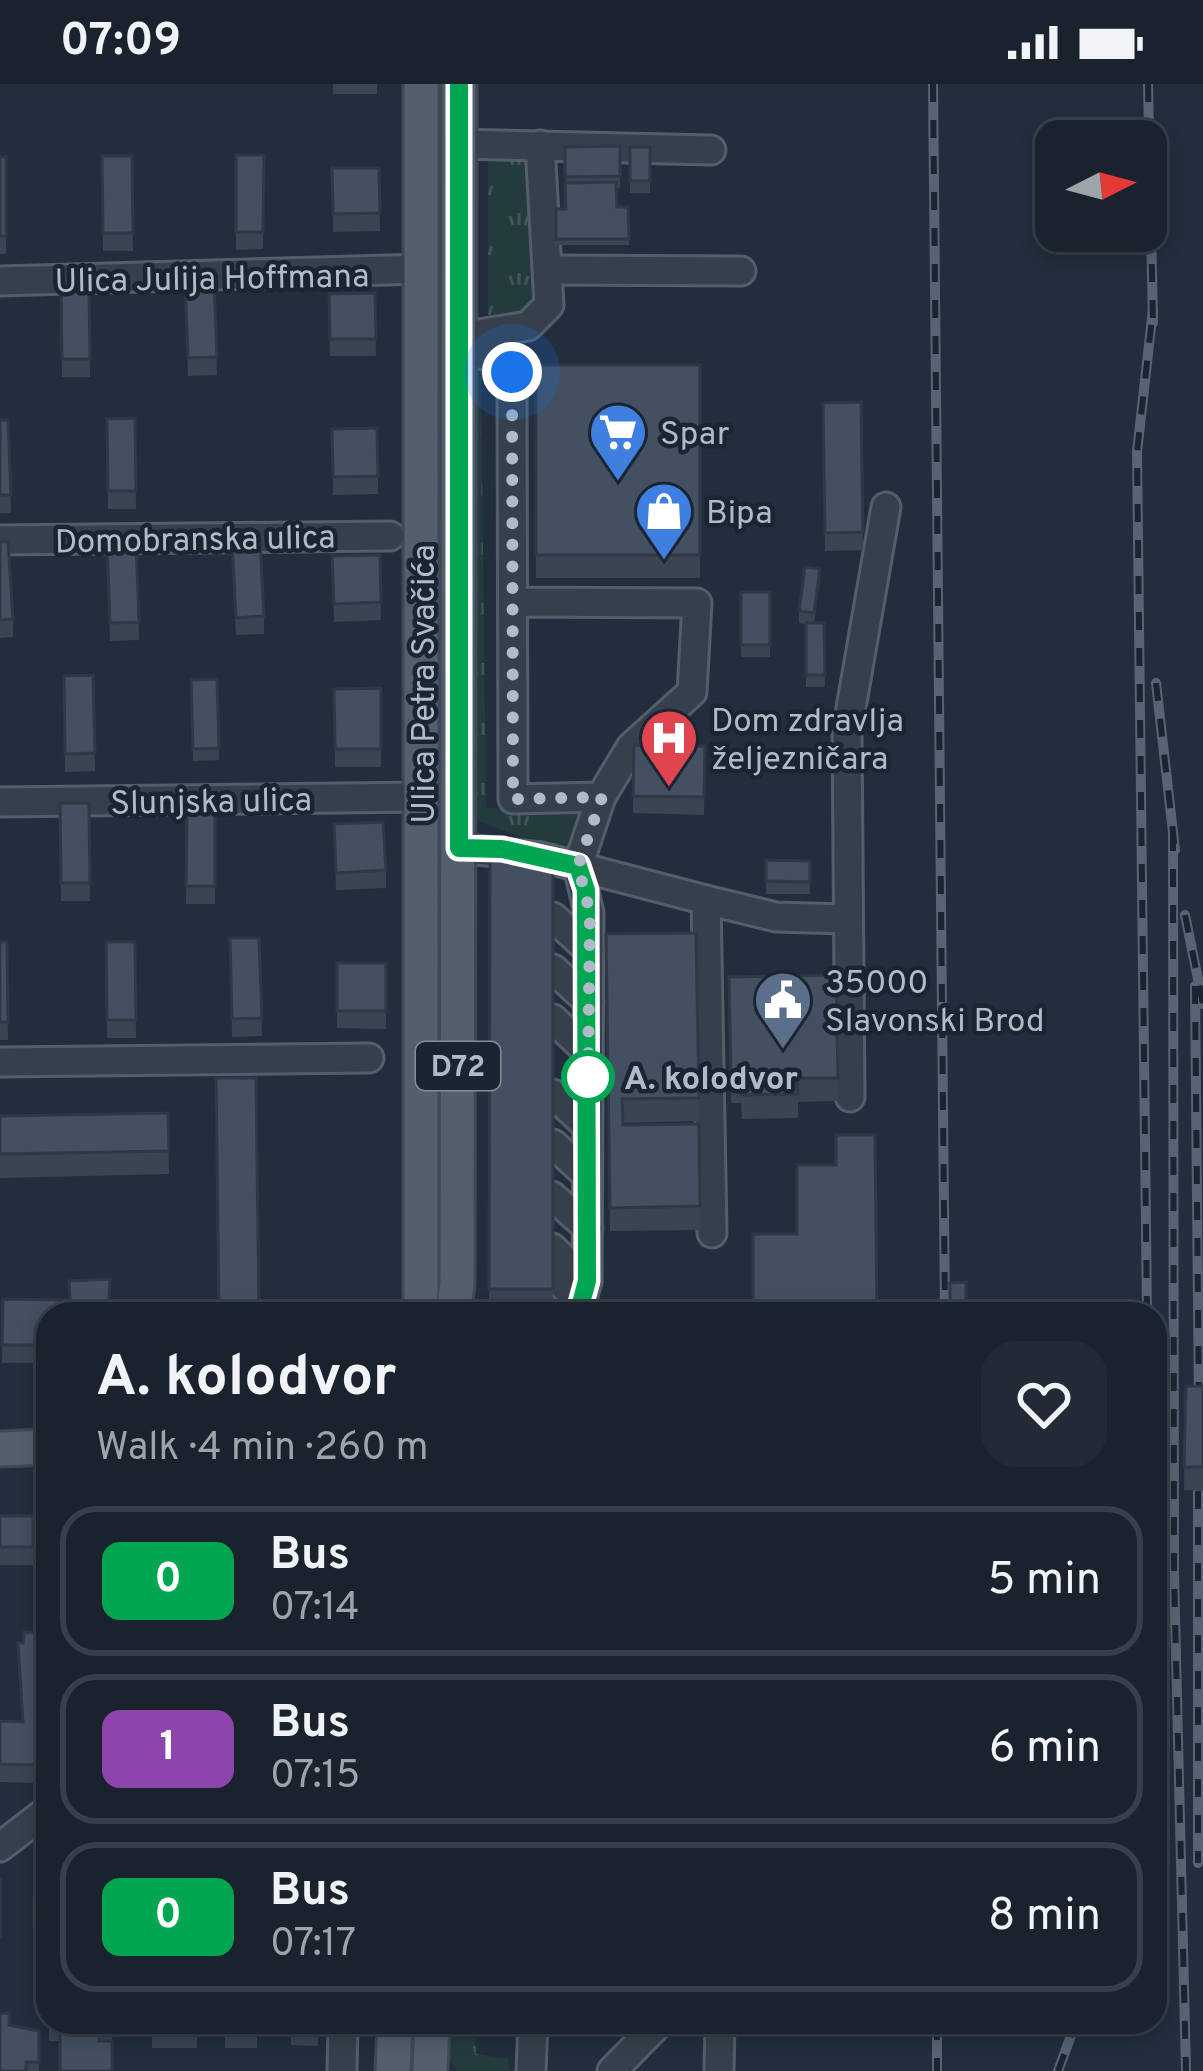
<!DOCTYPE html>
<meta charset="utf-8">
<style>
:root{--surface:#1a222e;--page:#232a36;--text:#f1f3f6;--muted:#9fa4aa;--line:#383f4a}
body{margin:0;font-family:Overpass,sans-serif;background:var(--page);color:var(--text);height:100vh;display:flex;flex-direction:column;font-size:45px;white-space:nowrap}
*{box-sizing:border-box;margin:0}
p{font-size:39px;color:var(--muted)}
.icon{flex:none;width:66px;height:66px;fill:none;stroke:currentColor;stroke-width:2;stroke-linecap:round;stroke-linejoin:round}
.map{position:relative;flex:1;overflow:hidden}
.drawer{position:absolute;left:36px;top:1218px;width:1131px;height:732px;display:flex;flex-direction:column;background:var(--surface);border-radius:36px;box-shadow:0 6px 18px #0003,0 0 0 3px var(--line)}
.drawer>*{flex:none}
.badge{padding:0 24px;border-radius:18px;font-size:42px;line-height:78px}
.needle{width:78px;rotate:84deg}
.fabs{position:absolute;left:1035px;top:36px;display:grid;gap:24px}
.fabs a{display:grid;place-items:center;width:132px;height:132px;border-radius:24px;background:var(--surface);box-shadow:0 6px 18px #0003,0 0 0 3px var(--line);font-size:60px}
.you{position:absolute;width:60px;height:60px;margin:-30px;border:9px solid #fff;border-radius:50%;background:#1a73e8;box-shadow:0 0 0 18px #1a73e833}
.map>.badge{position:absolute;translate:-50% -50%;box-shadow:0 0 0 6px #fff}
.round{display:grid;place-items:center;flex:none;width:126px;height:126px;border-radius:36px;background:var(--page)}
.head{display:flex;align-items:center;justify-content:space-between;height:204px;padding:0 60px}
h1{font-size:57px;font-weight:700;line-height:90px}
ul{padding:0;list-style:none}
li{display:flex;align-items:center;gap:36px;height:150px;margin:0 24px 18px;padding:0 36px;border:6px solid var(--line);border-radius:36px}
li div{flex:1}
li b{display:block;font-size:45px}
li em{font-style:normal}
li .badge{min-width:132px;font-weight:700;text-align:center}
.status{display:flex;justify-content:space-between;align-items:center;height:84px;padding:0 60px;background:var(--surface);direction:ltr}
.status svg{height:33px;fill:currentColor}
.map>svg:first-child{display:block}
.grass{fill:url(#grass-tufts)}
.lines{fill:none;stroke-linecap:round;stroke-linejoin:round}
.minor-casing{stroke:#545e6b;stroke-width:33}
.major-casing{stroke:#3f4956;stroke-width:39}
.minor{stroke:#36404d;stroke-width:27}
.major{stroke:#545f6d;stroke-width:33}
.rail-casing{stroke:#586474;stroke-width:10}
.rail{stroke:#1b2532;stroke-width:6;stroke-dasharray:18;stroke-linecap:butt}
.wall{fill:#3a4553}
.shaded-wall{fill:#2f3844}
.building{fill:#435061;stroke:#2f3844;stroke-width:3}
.line-casing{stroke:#fff;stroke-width:27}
.line{stroke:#00a651;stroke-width:18}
.walk{stroke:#b1bbc8;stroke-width:12;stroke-dasharray:0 21.6}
.stop-dot{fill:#fff;stroke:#00a651;stroke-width:6}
.labels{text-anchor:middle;stroke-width:9;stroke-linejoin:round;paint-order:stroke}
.shield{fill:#1b2532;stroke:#848e9b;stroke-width:3}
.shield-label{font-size:30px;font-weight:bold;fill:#b1bbc8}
.street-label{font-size:33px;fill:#b1bbc8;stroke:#1b2532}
.poi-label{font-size:33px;fill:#b1bbc8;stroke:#1b2532;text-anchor:start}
.stop-label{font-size:33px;font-weight:bold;fill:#b1bbc8;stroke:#1b2532;text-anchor:start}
</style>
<div class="status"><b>07:09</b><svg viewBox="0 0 49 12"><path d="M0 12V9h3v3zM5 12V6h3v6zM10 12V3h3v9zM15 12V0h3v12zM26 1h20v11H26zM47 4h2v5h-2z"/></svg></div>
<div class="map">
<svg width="1203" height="1987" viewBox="0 0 1203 1987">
<defs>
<pattern id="grass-tufts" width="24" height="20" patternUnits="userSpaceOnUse" patternTransform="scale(3)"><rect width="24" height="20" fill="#243b3e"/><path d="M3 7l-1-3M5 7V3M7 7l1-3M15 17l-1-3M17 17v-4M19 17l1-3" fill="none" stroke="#415558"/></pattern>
</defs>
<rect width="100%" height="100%" fill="#222e3d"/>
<g class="grass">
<polygon points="488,74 524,75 534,83 538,216 518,231 488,231"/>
<polygon points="473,279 500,281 507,295 481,296 486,724 586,723 573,766 565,770 469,733"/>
<polygon points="450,1938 475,1938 476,1970 508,1975 509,1986 518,1987 457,1987 450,1977"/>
</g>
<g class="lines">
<defs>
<g id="minor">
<polyline points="459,60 711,66"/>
<polyline points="548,186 741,187"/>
<polyline points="0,197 423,185"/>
<polyline points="460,253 528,242 549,221 540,61"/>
<polyline points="460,267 503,274 512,288 513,715 601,713 631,663 692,608 697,519 514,518"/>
<polyline points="0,456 390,452"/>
<polyline points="0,718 422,713"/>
<polyline points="459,764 541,773 706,816 712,1149"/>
<polyline points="578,782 601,713"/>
<polyline points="706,816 776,833 846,835"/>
<polyline points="553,833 589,866"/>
<polyline points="553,885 589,918"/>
<polyline points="553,935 588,968"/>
<polyline points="0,978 369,974"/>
<polyline points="553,1010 587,1042"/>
<polyline points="850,1013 847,647 886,423"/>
<polyline points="553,1060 587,1091"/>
<polyline points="552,1112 588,1144"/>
<polyline points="552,1164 587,1197"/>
<polyline points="552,1190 582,1220"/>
<polyline points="578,1230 587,1197 589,829 578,782"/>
<polyline points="0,1763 48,1726"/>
<polyline points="342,1987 343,1938"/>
<polyline points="531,1987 533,1938"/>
<polyline points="612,1987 660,1938"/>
<polyline points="719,1987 720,1938"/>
</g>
<g id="major">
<polyline points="421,0 421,1230"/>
<polyline points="453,1230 457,1200 459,0"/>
<polyline points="0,1365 48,1363"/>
<polyline points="393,1987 395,1938"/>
<polyline points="430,1987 432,1938"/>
</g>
</defs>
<use href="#minor" class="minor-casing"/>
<use href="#major" class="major-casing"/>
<use href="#minor" class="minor"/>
<use href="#major" class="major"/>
<defs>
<g id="rail">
<polyline points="933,0 945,1230"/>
<polyline points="1148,0 1153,239"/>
<polyline points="1156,599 1175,766"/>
<polyline points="1173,749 1174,1489 1186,1987"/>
<polyline points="1185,831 1203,920"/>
<polyline points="1195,902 1199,1325"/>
<polyline points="1147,1230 1137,368 1153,225"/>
<polyline points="1198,1407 1198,1779"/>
<polyline points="1155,1678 1163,1616"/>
<polyline points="937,1938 937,1987"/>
<polyline points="1058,1987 1076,1938"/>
</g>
</defs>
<use href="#rail" class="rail-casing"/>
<use href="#rail" class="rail"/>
</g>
<g class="wall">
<rect x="333" y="0" width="44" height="10"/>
<polygon points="620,62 620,104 616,104 617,123 628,123 629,161 556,161 556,125 566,125 565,63"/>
<rect x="630" y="63" width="20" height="46"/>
<polygon points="236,71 264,71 263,165 236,166"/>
<polygon points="102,72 132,72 133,167 103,167"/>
<rect x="0" y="73" width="6" height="97"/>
<polygon points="332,84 379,84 380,147 333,148"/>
<polygon points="214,198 217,291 188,292 185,199"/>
<polygon points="61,199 89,199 90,293 62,293"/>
<polygon points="375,209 376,272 330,272 329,210"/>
<rect x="536" y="281" width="164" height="213"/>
<polygon points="861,318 863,466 825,467 823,319"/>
<polygon points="135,334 136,425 108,425 107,335"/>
<polygon points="0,336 8,336 11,429 0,429"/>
<polygon points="332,345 378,392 378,410 333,411"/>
<polygon points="136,456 139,556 110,557 107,457"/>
<polygon points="0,458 13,535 13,553 0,554"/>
<polygon points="380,471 381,536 334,538 332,472"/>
<polygon points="232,476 264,532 264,550 236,551"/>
<polygon points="820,497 814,539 824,539 825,603 806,603 806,540 799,539 799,527"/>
<rect x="741" y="508" width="29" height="65"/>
<polygon points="93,591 95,687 65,688 64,592"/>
<polygon points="217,595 219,676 193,677 191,596"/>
<polygon points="381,604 381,683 335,683 334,605"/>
<polygon points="634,661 705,662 704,731 633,729"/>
<polygon points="60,719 89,719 90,817 61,817"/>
<polygon points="187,722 215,722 215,820 186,820"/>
<polygon points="334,740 386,786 386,804 336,806"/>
<polygon points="490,773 553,774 553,1229 489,1229"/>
<polygon points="766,776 810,777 810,810 766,810"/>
<polygon points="696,849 699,1037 623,1039 623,1041 699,1040 700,1146 610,1147 606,873"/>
<polygon points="230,854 259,854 262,952 232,953"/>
<polygon points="0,858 7,858 8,956 0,956"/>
<polygon points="106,858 135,858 136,954 107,954"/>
<polygon points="337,879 386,879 386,945 337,944"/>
<polygon points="836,891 838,1017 798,1018 798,1034 742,1035 741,1019 731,1019 729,893"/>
<polygon points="168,1029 169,1090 0,1094 0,1032"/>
<polygon points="3,1215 48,1230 48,1279 2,1279"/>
<polygon points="1186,1302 1203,1302 1203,1407 1184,1406"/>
<rect x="0" y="1432" width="33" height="49"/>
<polygon points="48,1549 48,1685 38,1684 37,1699 0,1698 0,1637 22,1638 18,1559 23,1559"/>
<polygon points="48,1813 48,1888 48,1876 34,1876 34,1814"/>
<polygon points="49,1938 112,1938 112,1987 60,1957 49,1957"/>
<polygon points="152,1938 332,1938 332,1941 318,1941 318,1962 291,1961 291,1941 257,1941 257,1964 225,1964 225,1941 197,1941 197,1964 152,1964"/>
<polygon points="9,1941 39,1947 39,1987 0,1987"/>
</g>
<polygon class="shaded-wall" points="2,1794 2,1853 0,1854 0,1795"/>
<g class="building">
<polygon points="620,62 620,92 565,93 565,63"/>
<rect x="630" y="63" width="20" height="34"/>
<polygon points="236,71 264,71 263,148 236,148"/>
<polygon points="102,72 132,72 133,149 103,149"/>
<rect x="0" y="73" width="6" height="79"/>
<polygon points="332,84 379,84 380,129 333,130"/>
<polygon points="616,98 617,123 628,123 629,155 556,155 556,125 566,125 565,99"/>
<polygon points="214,198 217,273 188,274 185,199"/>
<polygon points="61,199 89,199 90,275 62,275"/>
<polygon points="375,209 376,255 330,255 329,210"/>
<rect x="536" y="281" width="164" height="190"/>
<polygon points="861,318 863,448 825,449 823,319"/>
<polygon points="135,334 136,407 108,407 107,335"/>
<polygon points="0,336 8,336 11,411 0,411"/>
<polygon points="377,344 378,392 333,393 332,345"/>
<polygon points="136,456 139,538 110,539 107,457"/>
<polygon points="260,457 264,532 236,534 232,458"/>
<polygon points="0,458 8,458 13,535 0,536"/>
<polygon points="380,471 381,518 334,520 332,472"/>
<polygon points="805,483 820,485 814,529 799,527"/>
<rect x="741" y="508" width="29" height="53"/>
<polygon points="806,539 824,539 825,591 806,591"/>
<polygon points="93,591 95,669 65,670 64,592"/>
<polygon points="217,595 219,664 193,665 191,596"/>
<polygon points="381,604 381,665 335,665 334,605"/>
<polygon points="634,661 705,662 704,713 633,712"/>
<polygon points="60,719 89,719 90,799 61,799"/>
<polygon points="187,722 215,722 215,802 186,802"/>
<polygon points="383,738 386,786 336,789 334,740"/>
<polygon points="490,773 553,774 553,1205 489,1205"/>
<polygon points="766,776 810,777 810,798 766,797"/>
<polygon points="696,849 699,1014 622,1015 623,1041 699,1040 700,1122 610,1124 606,850"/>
<polygon points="230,854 259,854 262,934 232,935"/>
<polygon points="0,858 7,858 8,938 0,938"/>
<polygon points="106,858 135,858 136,936 107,936"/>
<rect x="337" y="879" width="49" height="48"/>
<polygon points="836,891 838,994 797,994 798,1010 742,1011 741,995 731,995 729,893"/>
<polygon points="216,994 256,994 259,1230 219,1230"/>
<polygon points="168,1029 169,1067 0,1070 0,1032"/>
<polygon points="836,1051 875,1051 877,1230 753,1230 753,1150 797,1150 797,1081 836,1081"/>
<polygon points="110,1195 108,1230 71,1230 69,1197"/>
<polygon points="966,1198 966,1230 950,1230 950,1199"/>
<polygon points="3,1215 68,1216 68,1230 48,1230 48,1261 2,1261"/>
<polygon points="1186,1302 1203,1302 1203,1383 1184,1383"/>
<rect x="0" y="1432" width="33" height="31"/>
<polygon points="24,1548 48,1549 48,1667 38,1666 37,1681 0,1680 0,1637 23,1638 18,1559 23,1559"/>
<polygon points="48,1813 48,1854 48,1842 34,1842 34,1814"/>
<polygon points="9,1929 9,1941 39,1947 39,1978 26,1978 26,1987 0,1987 0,1930"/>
<polygon points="49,1938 112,1938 112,1940 99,1940 99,1957 112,1957 112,1987 60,1987 60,1939"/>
</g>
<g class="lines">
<defs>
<polyline id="line" points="459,0 459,764 502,765 578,782 586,806 587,1197 578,1230"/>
</defs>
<use href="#line" class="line-casing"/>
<use href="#line" class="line"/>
<polyline class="walk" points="512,288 513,715 602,713 578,782 590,829 588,993"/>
</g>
<defs>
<symbol id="supermarket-pin" viewBox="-11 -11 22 30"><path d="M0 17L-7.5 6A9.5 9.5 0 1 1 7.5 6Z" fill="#3f7fe0" stroke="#1b2532"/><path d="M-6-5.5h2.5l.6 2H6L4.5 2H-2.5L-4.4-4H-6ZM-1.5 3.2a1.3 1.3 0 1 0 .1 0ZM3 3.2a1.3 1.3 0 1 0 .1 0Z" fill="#fff"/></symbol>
<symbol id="shop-pin" viewBox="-11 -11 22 30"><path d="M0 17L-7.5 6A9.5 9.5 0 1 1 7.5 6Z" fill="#3f7fe0" stroke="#1b2532"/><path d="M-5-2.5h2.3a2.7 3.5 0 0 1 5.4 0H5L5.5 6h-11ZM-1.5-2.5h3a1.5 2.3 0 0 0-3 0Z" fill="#fff"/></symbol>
<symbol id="hospital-pin" viewBox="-11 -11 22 30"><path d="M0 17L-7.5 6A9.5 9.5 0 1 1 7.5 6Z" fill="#e0444e" stroke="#1b2532"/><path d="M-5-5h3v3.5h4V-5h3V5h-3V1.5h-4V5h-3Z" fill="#fff"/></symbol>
<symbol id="civic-pin" viewBox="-11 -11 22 30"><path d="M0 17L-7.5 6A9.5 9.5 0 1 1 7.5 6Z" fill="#5c6f8a" stroke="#1b2532"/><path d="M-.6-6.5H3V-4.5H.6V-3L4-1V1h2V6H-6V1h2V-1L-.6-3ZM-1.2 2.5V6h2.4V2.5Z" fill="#fff"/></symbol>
</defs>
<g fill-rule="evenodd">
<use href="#supermarket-pin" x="585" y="315" width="66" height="90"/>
<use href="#shop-pin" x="631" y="394" width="66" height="90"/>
<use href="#hospital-pin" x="636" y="621" width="66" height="90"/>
<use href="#civic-pin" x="750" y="883" width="66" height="90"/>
</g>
<circle class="stop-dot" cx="588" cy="993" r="24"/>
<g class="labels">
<rect class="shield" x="416" y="958" width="84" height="48" rx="9"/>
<g class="shield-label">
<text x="458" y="992">D72</text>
</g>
<g class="street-label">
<text transform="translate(212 193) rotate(-1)" y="12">Ulica Julija Hoffmana</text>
<text transform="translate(195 454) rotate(-1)" y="12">Domobranska ulica</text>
<text transform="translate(422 600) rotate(-90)" y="12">Ulica Petra Svačića</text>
<text transform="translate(211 716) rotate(-1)" y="12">Slunjska ulica</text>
</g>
<g class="poi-label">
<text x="660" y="360">Spar</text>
<text x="706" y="439">Bipa</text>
<text x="711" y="647">Dom zdravlja<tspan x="711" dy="38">željezničara</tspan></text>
<text x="825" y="909">35000<tspan x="825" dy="38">Slavonski Brod</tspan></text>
</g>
<g class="stop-label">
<text x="624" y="1005">A. kolodvor</text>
</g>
</g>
</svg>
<div class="fabs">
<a><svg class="needle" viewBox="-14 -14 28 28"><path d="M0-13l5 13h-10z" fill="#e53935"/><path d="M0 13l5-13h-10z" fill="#9fa4aa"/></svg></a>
</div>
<div class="you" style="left:512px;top:288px"></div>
<section class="drawer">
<div class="head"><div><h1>A. kolodvor</h1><p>Walk · 4 min · 260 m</p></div><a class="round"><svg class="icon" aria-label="heart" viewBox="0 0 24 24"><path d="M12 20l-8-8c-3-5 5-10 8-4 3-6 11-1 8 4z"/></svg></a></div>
<ul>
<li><span class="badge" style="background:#00a651;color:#fff">0</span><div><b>Bus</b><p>07:14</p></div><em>5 min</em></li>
<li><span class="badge" style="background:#8e44ad;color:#fff">1</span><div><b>Bus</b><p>07:15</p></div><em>6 min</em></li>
<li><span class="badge" style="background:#00a651;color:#fff">0</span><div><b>Bus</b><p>07:17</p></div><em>8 min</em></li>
</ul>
</section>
</div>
